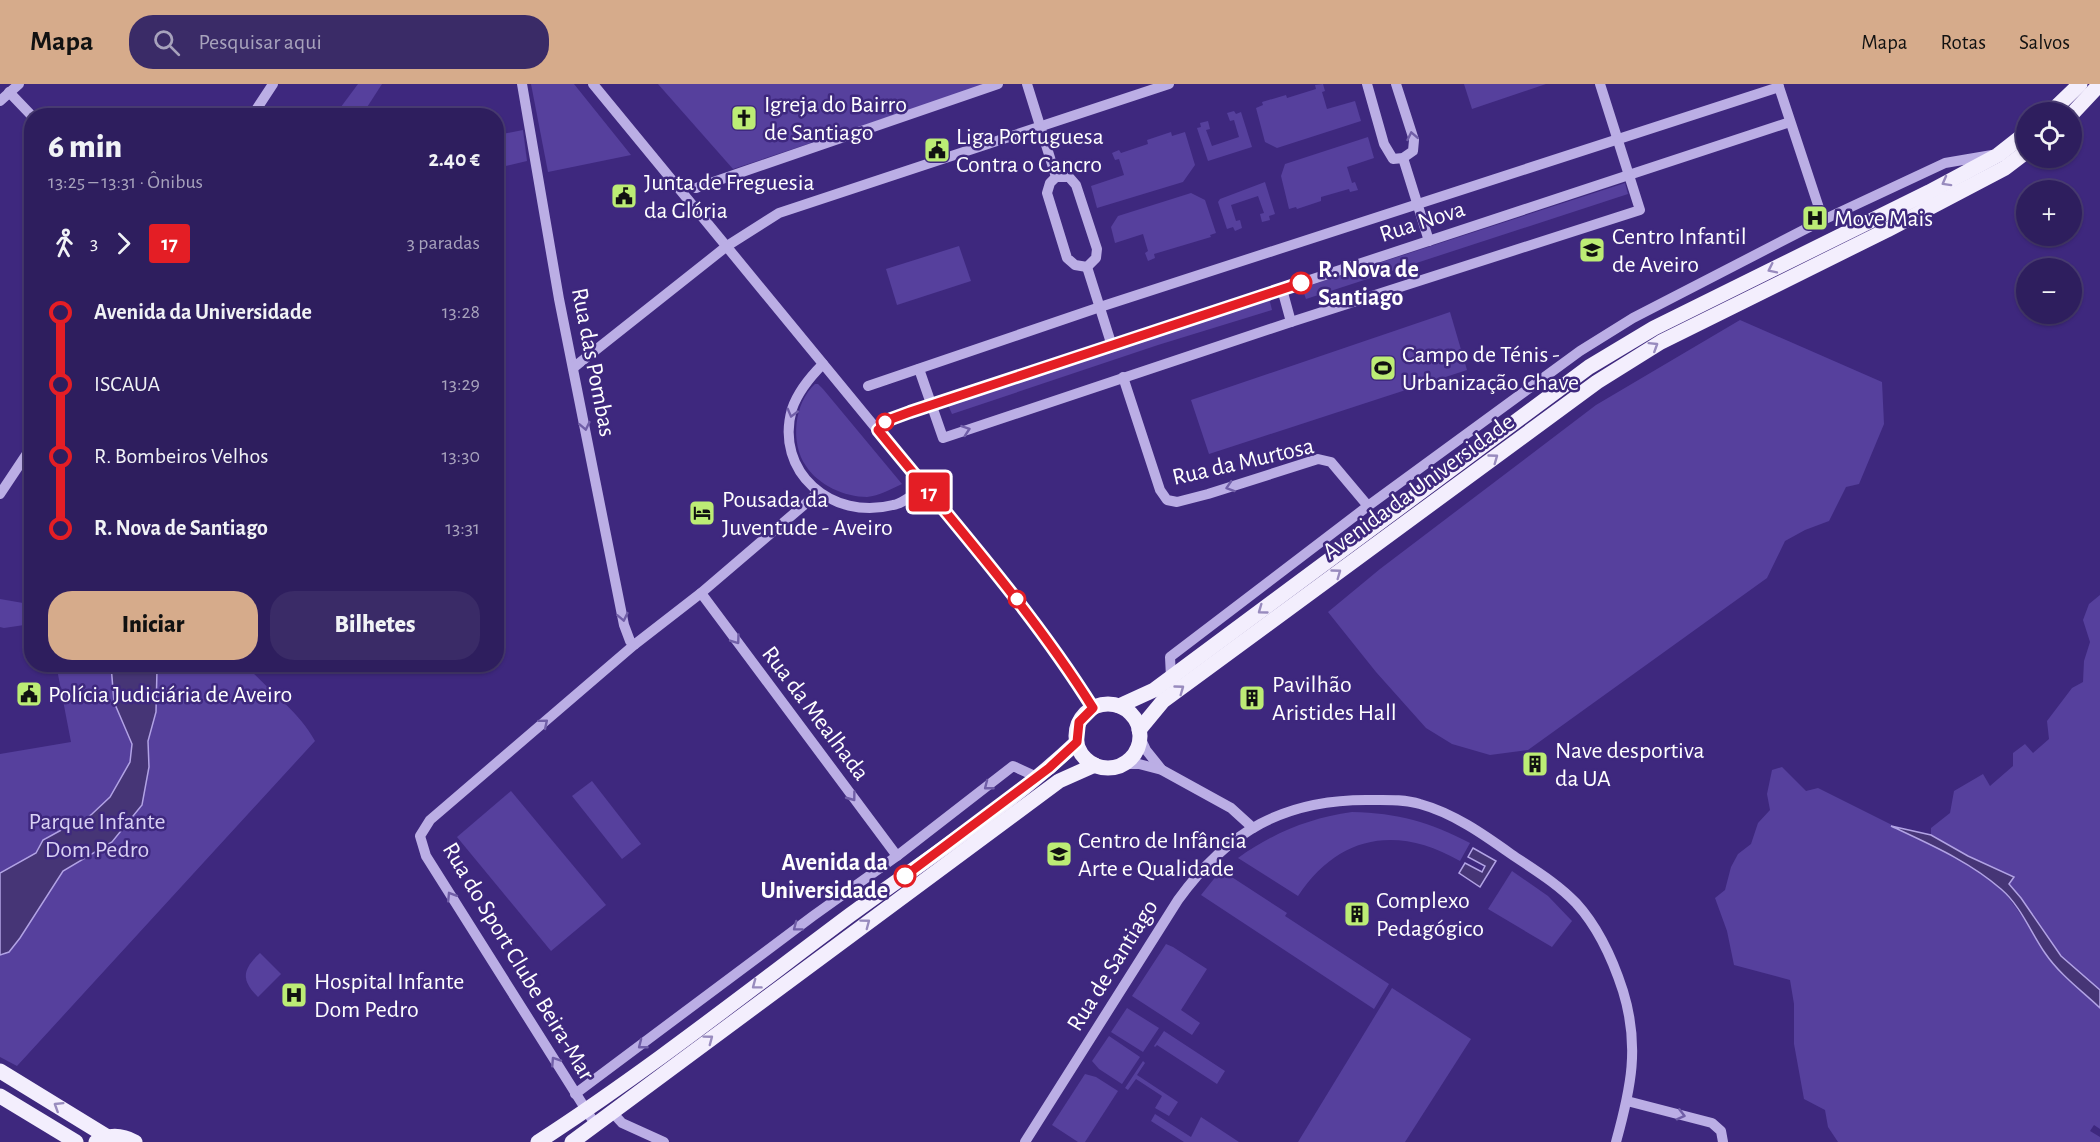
<!DOCTYPE html>
<html lang="pt">
<meta charset="utf-8">
<style>
:root{--surface:#2e1e5e;--page:#3a2b67;--text:#f1f3f6;--muted:#a7a2bc;--line:#493c73;--accent:#d6ab8b}
body{margin:0;font-family:"Alegreya Sans",sans-serif;background:var(--page);color:var(--text);height:100vh;display:flex;flex-direction:column;font-size:22px;white-space:nowrap}
*{box-sizing:border-box;margin:0}
p{font-size:20px;color:var(--muted)}
.icon{flex:none;width:33px;height:33px;fill:none;stroke:currentColor;stroke-width:2;stroke-linecap:round;stroke-linejoin:round}
.map{position:relative;flex:1;overflow:hidden}
.sheet{position:absolute;left:24px;top:24px;width:480px;height:564px;display:flex;flex-direction:column;background:var(--surface);border-radius:24px;box-shadow:0 2px 4px #0004,0 0 0 2px var(--line)}
.sheet>*{flex:none}
.badge{padding:0 12px;border-radius:4px;font-size:21px;line-height:39px}
.controls{position:absolute;left:2016px;top:18px;display:grid;gap:12px}
.controls a{display:grid;place-items:center;width:66px;height:66px;border-radius:50%;background:var(--surface);box-shadow:0 2px 4px #0004,0 0 0 2px var(--line);font-size:30px}
.map>.badge{position:absolute;translate:-50% -50%;box-shadow:0 0 0 3px #fff}
.legs{display:flex;align-items:center;gap:9px;height:66px;padding:0 24px;font-size:20px}
.legs p{margin-inline-start:auto}
.head{display:flex;align-items:center;justify-content:space-between;height:102px;padding:0 24px}
h1{font-size:33px;font-weight:800;line-height:45px}
.cta{display:flex;gap:12px;margin-top:auto;padding:12px 24px}
.cta a{flex:1;height:69px;border-radius:24px;background:var(--accent);color:#111;font-size:24px;font-weight:800;line-height:69px;text-align:center}
.cta a+a{background:var(--page);color:var(--text)}
ul{padding:0 24px;list-style:none}
li{display:flex;align-items:center;gap:21px;height:72px;font-size:22px}
li i{display:grid;place-items:center;width:9px;height:100%;margin:0 8px;background:currentColor}
li i::after{content:'';width:15px;height:15px;margin:-8px;border:4px solid;border-radius:50%;background:var(--surface)}
li p{margin-inline-start:auto}
li:first-child i{background:linear-gradient(#0000 50%,currentColor 0)}
li:last-child i{background:linear-gradient(currentColor 50%,#0000 0)}
header{display:flex;align-items:center;gap:36px;box-sizing:border-box;height:84px;padding:0 30px;background:var(--accent);color:#111}
header strong{font-size:28px}
nav{display:flex;gap:33px;margin-inline-start:auto;font-size:21px}
.search{width:420px;height:54px;background:var(--page);display:flex;align-items:center;gap:15px;box-sizing:border-box;padding:0 21px;border-radius:24px;color:var(--muted);font-size:22px}
.map>svg:first-child{display:block}
.green{fill:#56409d}
.water{fill:#463576;stroke:#b2a3e5;stroke-width:1.5}
.lines{fill:none;stroke-linecap:round;stroke-linejoin:round}
.minor{stroke:#bbaee5;stroke-width:10}
.major{stroke:#f3eefd;stroke-width:15}
.oneway{stroke:#705ea7}
.oneway2{stroke:#988bbe}
.line-1-casing{stroke:#fff;stroke-width:14}
.line-1{stroke:#e41e25;stroke-width:9}
.stop-1-dot{fill:#fff;stroke:#e41e25;stroke-width:3}
.labels{text-anchor:middle;stroke-width:5;stroke-linejoin:round;paint-order:stroke}
.poi-label{font-size:24px;fill:#fff;stroke:#3e287e;text-anchor:start}
.street-label{font-size:24px;fill:#fff;stroke:#3e287e}
.stop-label{font-size:24px;font-weight:bold;fill:#fff;stroke:#3e287e;text-anchor:start}
.park-label{font-size:24px;fill:#d9d1f4;stroke:#3e287e}
</style>
<header>
<strong>Mapa</strong>
<div class="search"><svg class="icon" aria-label="search" viewBox="0 0 24 24"><circle cx="10" cy="10" r="6"/><path d="M15 15l6 6"/></svg>Pesquisar aqui</div>
<nav><a>Mapa</a><a>Rotas</a><a>Salvos</a></nav>
</header>
<div class="map">
<svg width="2100" height="1058" viewBox="0 0 2100 1058">
<rect width="100%" height="100%" fill="#3e287e"/>
<g class="green">
<polygon points="358,0 382,0 362,31 335,31"/>
<polygon points="531,0 574,0 631,71 548,88"/>
<polygon points="658,0 988,0 733,85"/>
<polygon points="1323,0 1325,7 1322,8 1327,25 1355,17 1361,37 1277,64 1265,58 1256,24 1263,21 1262,18 1286,11 1287,14 1316,5 1315,1"/>
<polygon points="1464,0 1546,0 1472,25"/>
<polygon points="1234,27 1236,30 1241,28 1252,63 1208,77 1197,44 1201,43 1200,39 1208,37 1210,45 1206,46 1212,62 1239,53 1234,36 1230,37 1227,29"/>
<polygon points="523,46 527,77 497,84 497,51"/>
<polygon points="1171,48 1172,52 1185,48 1195,81 1183,98 1097,124 1091,102 1124,91 1119,75 1115,76 1112,69 1119,66 1121,69 1148,60 1147,56"/>
<polygon points="1368,53 1374,74 1347,83 1352,99 1355,98 1358,106 1350,108 1349,105 1321,113 1321,117 1297,125 1296,123 1289,125 1281,92 1285,80"/>
<polygon points="1265,98 1275,130 1269,132 1270,136 1262,138 1260,130 1264,129 1258,112 1231,121 1236,137 1240,136 1242,144 1235,147 1233,143 1227,145 1218,118 1220,115"/>
<polygon points="1625,99 1628,110 1306,215 1302,204"/>
<polygon points="1191,109 1205,116 1216,149 1210,151 1211,153 1154,170 1155,174 1148,177 1145,169 1148,167 1143,150 1115,159 1111,143 1118,132"/>
<polygon points="959,162 971,197 897,221 886,185"/>
<polygon points="1269,214 1272,226 1158,261 952,330 948,321"/>
<polygon points="1450,228 1467,286 1209,370 1191,316"/>
<polygon points="1740,236 1882,298 1884,340 1859,400 1846,403 1829,437 1805,446 1785,457 1767,494 1528,666 1490,671 1452,660 1426,644 1376,588 1328,528 1380,485 1596,321"/>
<path d="M815 300H818L823 305 902 400C891 405 879 412 867 413 845 413 818 401 806 382 790 359 794 319 815 300Z"/>
<polygon points="31,506 31,540 4,544 0,543 0,515 23,519"/>
<polygon points="2100,511 2100,906 2061,872 2021,814 2009,800 2014,793 1968,772 1931,751 1931,744 1950,729 1954,707 1983,690 1990,702 2013,682 2013,669 2025,660 2033,669 2049,655 2047,637 2072,604 2083,598 2084,577 2090,558 2083,536 2089,520"/>
<path d="M56 580 246 581C269 608 297 625 315 657L17 982 0 973V670L71 658Z"/>
<polygon points="1782,683 1806,707 1818,704 1968,779 2003,806 2037,853 2044,867 2063,891 2100,924 2100,1045 2094,1041 2090,1047 2100,1053 2100,1058 1838,1058 1828,1043 1825,1026 1804,1015 1794,960 1794,920 1790,896 1734,881 1727,847 1715,814 1725,806 1731,783 1738,770 1751,760 1758,739 1770,726 1767,710 1772,686"/>
<polygon points="592,697 641,760 622,775 572,712"/>
<polygon points="511,707 606,821 551,867 457,753"/>
<path d="M1352 728C1398 729 1430 738 1470 759L1460 777C1398 741 1339 750 1298 812L1238 774C1273 749 1309 734 1352 728Z"/>
<polygon points="1221,786 1287,829 1285,832 1389,900 1374,925 1201,811"/>
<polygon points="1512,787 1548,812 1572,837 1552,863 1488,825"/>
<polygon points="1166,860 1173,863 1207,885 1181,926 1200,939 1192,951 1132,912"/>
<path d="M260 869 281 890 258 913C240 895 243 885 260 869Z"/>
<polygon points="1392,904 1471,955 1405,1058 1298,1058"/>
<polygon points="1127,924 1159,944 1143,968 1111,948"/>
<polygon points="1164,947 1225,987 1217,1000 1157,961 1155,963 1154,962"/>
<polygon points="1109,952 1140,973 1122,1000 1099,985 1092,977"/>
<polygon points="1143,977 1145,979 1137,991 1178,1018 1169,1032 1155,1024 1162,1012 1136,995 1128,1006 1125,1004"/>
<polygon points="1085,990 1096,993 1118,1007 1085,1058 1078,1058 1052,1041"/>
<polygon points="1155,1030 1191,1053 1201,1033 1239,1058 1184,1058 1151,1037"/>
</g>
<g class="water">
<polygon points="111,581 160,581 157,585 156,628 148,657 149,683 142,721 112,758 63,787 20,854 9,868 0,871 0,789 36,769 43,756 65,744 79,740 92,730 110,713 130,678 132,660 114,618"/>
<path d="M1891 742 1931 751 1968 772 2014 793 2009 800 2021 814 2061 872 2100 906V924C2081 906 2060 891 2045 869 2031 849 2021 822 2001 805 1969 777 1929 760 1891 742Z"/>
<polygon points="1473,764 1496,777 1480,803 1459,789 1465,779 1482,788 1485,782 1468,773"/>
</g>
<g class="lines">
<g class="minor">
<polyline points="522,0 559,215 624,541 630,557 634,561"/>
<polyline points="593,0 1018,517 1078,600 1093,624"/>
<polyline points="1027,0 1056,93"/>
<polyline points="1367,0 1384,60 1393,75 1403,74 1413,67 1414,56 1396,0"/>
<polyline points="1778,0 1823,136"/>
<polyline points="9,8 32,32"/>
<polyline points="0,17 19,0"/>
<polyline points="252,32 273,0"/>
<polyline points="1403,74 1429,157"/>
<polygon points="1056,93 1069,93 1076,101 1097,165 1096,174 1087,183 1075,181 1067,174 1047,109 1050,99"/>
<polyline points="696,104 998,0"/>
<polyline points="1087,183 1112,262"/>
<polyline points="1282,205 1291,238"/>
<path d="M823 280C810 293 798 307 792 325 774 388 832 437 893 421 904 419 915 409 924 402"/>
<polyline points="573,284 727,162 779,129 1169,0"/>
<polyline points="919,285 943,354 1291,238 1640,126 1600,0"/>
<polyline points="1123,293 1160,406 1167,416 1177,418 1208,410 1318,375 1331,378 1368,422"/>
<polyline points="868,302 1100,223 1779,3"/>
<polyline points="878,346 891,335 930,321 1790,38"/>
<polyline points="0,410 32,362"/>
<polyline points="701,509 897,772"/>
<polyline points="1171,593 1170,573 1368,422 1580,267 1633,234 1823,136 1945,79 1992,71"/>
<polyline points="1140,653 1146,666 1162,686"/>
<polyline points="1124,680 1139,680 1162,686 1231,724 1253,744"/>
<polyline points="575,1010 813,832 897,772 1013,682 1037,693"/>
<polyline points="1627,1017 1712,1039 1721,1047 1723,1058"/>
<polyline points="612,1028 622,1039 664,1058"/>
<polyline points="595,1040 426,772 420,752 430,736 634,561 701,509 818,409"/>
<path d="M1025 1058 1178 816C1228 747 1284 715 1370 716 1386 716 1404 715 1420 720 1453 729 1483 750 1511 770 1533 785 1557 799 1576 819 1598 843 1613 876 1623 907 1640 962 1631 1004 1616 1058"/>
</g>
<g class="major">
<polyline points="2051,28 2080,0"/>
<polyline points="2072,30 2100,0"/>
<circle cx="1108" cy="652" r="32"/>
<polyline points="1119,622 1154,606 1589,283 1654,244 1929,108 1998,71 2026,49"/>
<polyline points="1139,646 1163,617 1597,298 1661,258 1887,146 2005,84 2026,68"/>
<polyline points="0,987 106,1052"/>
<polyline points="0,1012 76,1058"/>
<path d="M96 1058C109 1050 122 1051 135 1058"/>
<path d="M538 1058C646 988 747 908 850 831 926 775 1008 723 1077 658"/>
<polyline points="572,1058 1059,697 1095,681"/>
</g>
</g>
<defs><path id="oneway-chevron" d="M-2-3.5L2.5 0L-2 3.5" fill="none" stroke-width="1.6" stroke-linecap="round" stroke-linejoin="round" transform="scale(1.5)"/></defs>
<g class="oneway">
<use href="#oneway-chevron" transform="translate(1412 52) rotate(-101)"/>
<use href="#oneway-chevron" transform="translate(792 329) rotate(105)"/>
<use href="#oneway-chevron" transform="translate(585 342) rotate(78)"/>
<use href="#oneway-chevron" transform="translate(966 346) rotate(-19)"/>
<use href="#oneway-chevron" transform="translate(1230 403) rotate(162)"/>
<use href="#oneway-chevron" transform="translate(623 533) rotate(78)"/>
<use href="#oneway-chevron" transform="translate(736 556) rotate(54)"/>
<use href="#oneway-chevron" transform="translate(544 639) rotate(-40)"/>
<use href="#oneway-chevron" transform="translate(988 702) rotate(142)"/>
<use href="#oneway-chevron" transform="translate(852 713) rotate(53)"/>
<use href="#oneway-chevron" transform="translate(451 812) rotate(-122)"/>
<use href="#oneway-chevron" transform="translate(797 843) rotate(143)"/>
<use href="#oneway-chevron" transform="translate(642 961) rotate(142)"/>
<use href="#oneway-chevron" transform="translate(555 977) rotate(-123)"/>
<use href="#oneway-chevron" transform="translate(1681 1031) rotate(14)"/>
</g>
<g class="oneway2">
<use href="#oneway-chevron" transform="translate(1946 98) rotate(151)"/>
<use href="#oneway-chevron" transform="translate(1772 185) rotate(154)"/>
<use href="#oneway-chevron" transform="translate(1654 262) rotate(-32)"/>
<use href="#oneway-chevron" transform="translate(1494 374) rotate(-36)"/>
<use href="#oneway-chevron" transform="translate(1337 489) rotate(-36)"/>
<use href="#oneway-chevron" transform="translate(1262 526) rotate(144)"/>
<use href="#oneway-chevron" transform="translate(1180 605) rotate(-36)"/>
<use href="#oneway-chevron" transform="translate(866 839) rotate(-37)"/>
<use href="#oneway-chevron" transform="translate(756 901) rotate(143)"/>
<use href="#oneway-chevron" transform="translate(709 955) rotate(-37)"/>
<use href="#oneway-chevron" transform="translate(58 1022) rotate(-148)"/>
</g>
<g class="lines">
<defs>
<path id="line-1" d="M905 792 1049 684 1077 658 1079 638 1093 624C1031 525 952 437 878 346L891 335 910 328 1301 199"/>
</defs>
<use href="#line-1" class="line-1-casing"/>
<use href="#line-1" class="line-1"/>
</g>
<defs>
<symbol id="church-square" viewBox="-11 -11 22 22"><rect x="-9" y="-9" width="18" height="18" rx="4" fill="#bcec75" stroke="#3e287e"/><path d="M-1.2-6h2.4v3.5h3.3v2.4h-3.3V6h-2.4V-.1h-3.3v-2.4h3.3Z" fill="#111"/></symbol>
<symbol id="civic-square" viewBox="-11 -11 22 22"><rect x="-9" y="-9" width="18" height="18" rx="4" fill="#bcec75" stroke="#3e287e"/><path d="M-.6-6.5H3V-4.5H.6V-3L4-1V1h2V6H-6V1h2V-1L-.6-3ZM-1.2 2.5V6h2.4V2.5Z" fill="#111"/></symbol>
<symbol id="hospital-square" viewBox="-11 -11 22 22"><rect x="-9" y="-9" width="18" height="18" rx="4" fill="#bcec75" stroke="#3e287e"/><path d="M-5-5h3v3.5h4V-5h3V5h-3V1.5h-4V5h-3Z" fill="#111"/></symbol>
<symbol id="school-square" viewBox="-11 -11 22 22"><rect x="-9" y="-9" width="18" height="18" rx="4" fill="#bcec75" stroke="#3e287e"/><path d="M0-5L7-2L0 1L-7-2ZM-4 1L0 2.5L4 1V4Q0 6-4 4Z" fill="#111"/></symbol>
<symbol id="stadium-square" viewBox="-11 -11 22 22"><rect x="-9" y="-9" width="18" height="18" rx="4" fill="#bcec75" stroke="#3e287e"/><path d="M0-5a6.5 5 0 1 0 0 10a6.5 5 0 1 0 0-10ZM-3.5-1.8h7v3.6h-7Z" fill="#111"/></symbol>
<symbol id="hotel-square" viewBox="-11 -11 22 22"><rect x="-9" y="-9" width="18" height="18" rx="4" fill="#bcec75" stroke="#3e287e"/><path d="M-6-4.5h1.5V1H6V5H4.5V3h-9V5H-6ZM-4 0a1.8 1.8 0 1 1 3.6 0ZM.5 0V-2.5h3Q6-2.5 6 0Z" fill="#111"/></symbol>
<symbol id="building-square" viewBox="-11 -11 22 22"><rect x="-9" y="-9" width="18" height="18" rx="4" fill="#bcec75" stroke="#3e287e"/><path d="M-4-6H4V6H1V3H-1V6H-4ZM-2.5-4.3h1.7v1.8h-1.7ZM.8-4.3h1.7v1.8H.8ZM-2.5-1h1.7V.8h-1.7ZM.8-1h1.7V.8H.8Z" fill="#111"/></symbol>
</defs>
<g fill-rule="evenodd">
<use href="#church-square" x="729" y="19" width="30" height="30"/>
<use href="#civic-square" x="922" y="51" width="30" height="30"/>
<use href="#civic-square" x="609" y="97" width="30" height="30"/>
<use href="#hospital-square" x="1800" y="119" width="30" height="30"/>
<use href="#school-square" x="1577" y="151" width="30" height="30"/>
<use href="#stadium-square" x="1368" y="269" width="30" height="30"/>
<use href="#hotel-square" x="687" y="414" width="30" height="30"/>
<use href="#civic-square" x="14" y="595" width="30" height="30"/>
<use href="#building-square" x="1237" y="599" width="30" height="30"/>
<use href="#building-square" x="1520" y="665" width="30" height="30"/>
<use href="#school-square" x="1044" y="755" width="30" height="30"/>
<use href="#building-square" x="1342" y="815" width="30" height="30"/>
<use href="#hospital-square" x="279" y="896" width="30" height="30"/>
</g>
<g class="stop-1-dot">
<circle cx="1301" cy="199" r="10"/>
<circle cx="885" cy="338" r="8"/>
<circle cx="1017" cy="515" r="8"/>
<circle cx="905" cy="792" r="10"/>
</g>
<g class="labels">
<g class="poi-label">
<text x="764" y="28">Igreja do Bairro<tspan x="764" dy="28">de Santiago</tspan></text>
<text x="956" y="60">Liga Portuguesa<tspan x="956" dy="28">Contra o Cancro</tspan></text>
<text x="644" y="106">Junta de Freguesia<tspan x="644" dy="28">da Glória</tspan></text>
<text x="1834" y="142">Move Mais</text>
<text x="1612" y="160">Centro Infantil<tspan x="1612" dy="28">de Aveiro</tspan></text>
<text x="1402" y="278">Campo de Ténis -<tspan x="1402" dy="28">Urbanização Chave</tspan></text>
<text x="722" y="423">Pousada da<tspan x="722" dy="28">Juventude - Aveiro</tspan></text>
<text x="1272" y="608">Pavilhão<tspan x="1272" dy="28">Aristides Hall</tspan></text>
<text x="48" y="618">Polícia Judiciária de Aveiro</text>
<text x="1555" y="674">Nave desportiva<tspan x="1555" dy="28">da UA</tspan></text>
<text x="1078" y="764">Centro de Infância<tspan x="1078" dy="28">Arte e Qualidade</tspan></text>
<text x="1376" y="824">Complexo<tspan x="1376" dy="28">Pedagógico</tspan></text>
<text x="314" y="905">Hospital Infante<tspan x="314" dy="28">Dom Pedro</tspan></text>
</g>
<g class="street-label">
<text transform="translate(1422 137) rotate(-18)" y="8">Rua Nova</text>
<text transform="translate(594 278) rotate(79)" y="8">Rua das Pombas</text>
<text transform="translate(1243 377) rotate(-13)" y="8">Rua da Murtosa</text>
<text transform="translate(1418 402) rotate(-36)" y="8">Avenida da Universidade</text>
<text transform="translate(816 629) rotate(53)" y="8">Rua da Mealhada</text>
<text transform="translate(519 877) rotate(59)" y="8">Rua do Sport Clube Beira-Mar</text>
<text transform="translate(1112 881) rotate(-58)" y="8">Rua de Santiago</text>
</g>
<g class="stop-label">
<text x="1318" y="193">R. Nova de<tspan x="1318" dy="28">Santiago</tspan></text>
<text x="888" y="786" text-anchor="end">Avenida da<tspan x="888" dy="28">Universidade</tspan></text>
</g>
<g class="park-label">
<text x="97" y="745">Parque Infante<tspan x="97" dy="28">Dom Pedro</tspan></text>
</g>
</g>
</svg>
<div class="controls">
<a><svg class="icon" aria-label="locate" viewBox="0 0 24 24"><circle cx="12" cy="12" r="6"/><path d="M12 2v4M12 18v4M2 12h4M18 12h4"/></svg></a>
<a>+</a>
<a>−</a>
</div>
<b class="badge" style="left:929px;top:408px;background:#e41e25;color:#fff">17</b>
<section class="sheet">
<div class="head"><div><h1>6 min</h1><p>13:25 – 13:31 · Ônibus</p></div><b>2.40 €</b></div>
<div class="legs"><svg class="icon" aria-label="walk" viewBox="0 0 24 24"><circle cx="13" cy="4" r="2"/><path d="M13 8l-2 6 4 7M11 14l-3 7M7 12l3-4h3l4 4"/></svg>3<svg class="icon" aria-label="forward" viewBox="0 0 24 24"><path d="M9 5l7 7-7 7"/></svg><b class="badge" style="background:#e41e25;color:#fff">17</b><p>3 paradas</p></div>
<ul>
<li><i style="color:#e41e25"></i><b>Avenida da Universidade</b><p>13:28</p></li>
<li><i style="color:#e41e25"></i><span>ISCAUA</span><p>13:29</p></li>
<li><i style="color:#e41e25"></i><span>R. Bombeiros Velhos</span><p>13:30</p></li>
<li><i style="color:#e41e25"></i><b>R. Nova de Santiago</b><p>13:31</p></li>
</ul>
<div class="cta"><a>Iniciar</a><a>Bilhetes</a></div>
</section>
</div>
